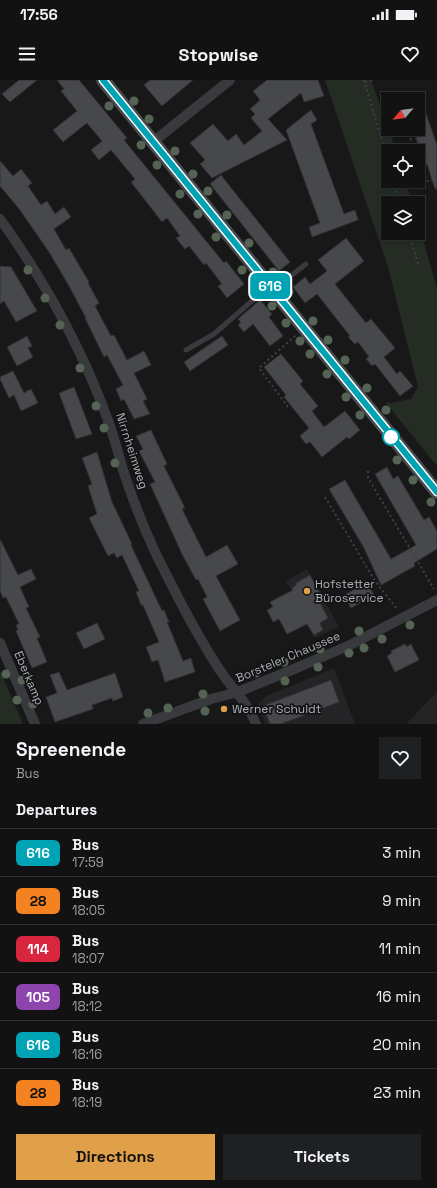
<!DOCTYPE html>
<meta charset="utf-8">
<style>
:root{--surface:#121213;--page:#1f2021;--text:#f1f3f6;--muted:#9c9ea0;--line:#313233;--accent:#e09f49}
body{margin:0;font-family:"Space Grotesk",sans-serif;background:var(--page);color:var(--text);height:100vh;display:flex;flex-direction:column;font-size:15px;white-space:nowrap}
*{box-sizing:border-box;margin:0}
p{font-size:13px;color:var(--muted)}
.icon{flex:none;width:22px;height:22px;fill:none;stroke:currentColor;stroke-width:2;stroke-linecap:round;stroke-linejoin:round}
.map{position:relative;height:644px;overflow:hidden}
.side{display:flex;flex-direction:column;background:var(--surface);flex:1}
.side>*{flex:none}
.badge{padding:0 8px;border-radius:6px;font-size:14px;line-height:26px}
.needle{width:26px;rotate:242deg}
.controls{position:absolute;left:381px;top:12px;display:grid;gap:8px}
.controls a{display:grid;place-items:center;width:44px;height:44px;border-radius:0px;background:var(--surface);box-shadow:0 2px 6px #0003,0 0 0 1px var(--line);font-size:20px}
.map>.badge{position:absolute;translate:-50% -50%;box-shadow:0 0 0 2px #fff}
h2{padding:0 16px;font-size:15px;line-height:36px}
.round{display:grid;place-items:center;flex:none;width:42px;height:42px;border-radius:0px;background:var(--page)}
.head{display:flex;align-items:center;justify-content:space-between;height:68px;padding:0 16px}
h1{font-size:19px;font-weight:700;line-height:30px}
.primary-button{display:flex;gap:8px;margin-top:auto;padding:8px 16px}
.primary-button a{flex:1;height:46px;border-radius:0px;background:var(--accent);color:#111;font-size:16px;font-weight:700;line-height:46px;text-align:center}
.primary-button a+a{background:var(--page);color:var(--text)}
ul{padding:0;list-style:none}
li{display:flex;align-items:center;gap:12px;height:48px;padding:0 16px;border-top:1px solid var(--line)}
li div{flex:1}
li b{display:block;font-size:15px}
li em{font-style:normal}
li .badge{min-width:44px;font-weight:700;text-align:center}
.status{display:flex;justify-content:space-between;align-items:center;height:28px;padding:0 20px;background:var(--surface);direction:ltr}
.status svg{height:11px;fill:currentColor}
header{display:flex;justify-content:space-between;align-items:center;height:52px;padding:0 16px;background:var(--surface);font-size:18px;font-weight:700}
.map>svg:first-child{display:block}
.built{fill:#242426}
.green{fill:#242c24}
.building{fill:#47484c;stroke:#323235}
.lines{fill:none;stroke-linecap:round;stroke-linejoin:round}
.path{stroke:#3f4145;stroke-width:2;stroke-dasharray:2 3;stroke-linecap:butt}
.lane{stroke:#393a3e;stroke-width:5}
.street{stroke:#393a3e;stroke-width:10}
.secondary{stroke:#474a4e;stroke-width:14}
.tree{fill:#546354}
.line-casing{stroke:#fff;stroke-width:9}
.line{stroke:#00a3b4;stroke-width:6}
.stop-dot{fill:#fff;stroke:#00a3b4;stroke-width:2}
.poi-dot{fill:#e09f49;stroke:#131314;stroke-width:1.5}
.labels{text-anchor:middle;stroke-width:3.5;stroke-linejoin:round;paint-order:stroke}
.street-label{font-size:12px;fill:#abb0b8;stroke:#131314}
.poi-label{font-size:12px;fill:#abb0b8;stroke:#131314;text-anchor:start}
</style>
<div class="status"><b>17:56</b><svg viewBox="0 0 49 12"><path d="M0 12V9h3v3zM5 12V6h3v6zM10 12V3h3v9zM15 12V0h3v12zM26 1h20v11H26zM47 4h2v5h-2z"/></svg></div>
<header><svg class="icon" aria-label="menu" viewBox="0 0 24 24"><path d="M4 6h16M4 12h16M4 18h16"/></svg>Stopwise<svg class="icon" aria-label="heart" viewBox="0 0 24 24"><path d="M12 20l-8-8c-3-5 5-10 8-4 3-6 11-1 8 4z"/></svg></header>
<div class="map">
<svg width="437" height="644" viewBox="0 0 437 644">
<rect width="100%" height="100%" fill="#181819"/>
<g class="built">
<polygon points="307,489 339,547 314,558 309,549 311,547 286,501"/>
<polygon points="334,588 355,644 265,644 258,624 266,616"/>
<polygon points="437,612 437,644 406,644"/>
</g>
<g class="green">
<polygon points="325,0 371,0 396,71 388,71 388,101 406,101 412,123 388,123 388,153 418,153 418,141 437,209 437,386 385,322 391,323 411,319 418,307 388,187"/>
<polygon points="0,590 23,644 0,644"/>
</g>
<g class="building">
<polygon points="19,0 37,0 10,22 2,14"/>
<polygon points="57,0 79,0 127,58 124,60 224,183 226,181 244,204 227,218 218,206 222,204 206,183 204,185 189,166 185,169 176,158 180,156 167,138 162,142 152,129 131,102 135,99 111,70 99,80 91,70 102,61 87,43 63,62 53,50 77,31 61,11 64,9"/>
<polygon points="150,0 193,0 162,26 144,5"/>
<polygon points="267,0 318,0 324,16 304,22 301,13 268,39 287,60 212,98 200,84 205,80 190,63 213,44 228,61 236,54 244,65 262,51 251,38 255,34 250,29 260,20 253,11"/>
<polygon points="418,17 420,17 437,65 437,109 435,109 427,84 425,85 413,49 418,49"/>
<polygon points="311,30 317,40 311,44 344,134 355,130 358,140 312,157 309,147 320,143 286,50"/>
<polygon points="0,81 13,96 21,89 32,103 28,106 41,125 47,121 55,134 64,127 71,137 54,149 66,170 69,168 89,202 88,203 99,223 95,226 111,256 114,255 127,280 144,271 151,285 134,293 147,319 143,321 150,334 134,339 124,319 121,321 116,309 123,305 107,275 104,277 85,238 86,238 69,206 49,172 20,130 0,106"/>
<polygon points="221,95 290,182 279,191 210,104"/>
<polygon points="346,158 364,181 335,204 366,243 371,239 395,268 384,277 397,294 400,291 413,306 400,316 375,284 372,286 366,279 369,277 358,262 355,264 348,257 350,256 317,214 305,223 293,207 305,197 310,204 327,191 318,180"/>
<polygon points="0,186 11,187 37,231 16,242 4,221 0,224"/>
<polygon points="260,220 272,234 269,237 283,256 270,266 253,244 244,252 238,245 241,242 238,239"/>
<polygon points="27,256 32,266 28,268 33,277 17,286 7,267"/>
<polygon points="222,256 228,265 190,291 184,282"/>
<polygon points="281,274 303,301 300,304 318,326 312,331 324,347 345,331 360,350 349,359 347,357 322,377 310,362 306,364 300,356 309,348 284,317 286,315 264,287"/>
<polygon points="13,291 24,313 31,309 38,323 21,331 14,315 9,318 0,299 0,297"/>
<polygon points="74,307 92,354 76,359 59,313"/>
<polygon points="151,350 167,384 164,386 185,428 182,429 206,477 227,465 238,484 216,496 240,540 220,551 203,519 207,517 198,499 196,500 182,474 150,404 155,402 139,371 143,369 136,356"/>
<polygon points="97,372 112,422 132,464 131,465 162,531 164,530 169,542 167,542 183,581 191,578 195,592 165,602 158,580 152,582 146,567 159,562 143,525 141,525 136,512 139,511 122,475 117,478 114,473 108,476 89,438 97,434 88,406 92,404 82,378"/>
<polygon points="387,387 393,399 398,396 424,440 429,437 437,451 437,469 414,483 415,486 381,505 364,468 329,409 345,400 391,479 416,465 375,394"/>
<polygon points="0,459 18,495 31,489 36,499 20,507 29,527 26,528 40,557 37,558 47,582 32,588 16,551 18,550 16,545 19,544 6,517 3,518 0,511"/>
<polygon points="310,495 321,515 317,517 328,538 320,543 323,550 314,555 307,544 287,554 279,539 273,542 267,530 273,527 270,522 293,510 292,508 296,505 296,503"/>
<polygon points="367,503 374,515 351,528 344,515"/>
<polygon points="97,543 105,559 84,569 76,553"/>
<polygon points="405,564 407,567 411,564 419,580 395,592 387,576 392,573 391,571"/>
<polygon points="59,592 67,610 115,593 123,617 113,621 112,618 92,625 93,629 55,642 46,617 57,613 50,595"/>
<polygon points="331,600 339,622 281,644 270,644 263,626"/>
</g>
<g class="lines">
<g class="path">
<polyline points="364,0 388,81"/>
<polyline points="365,2 372,0"/>
<polyline points="407,49 415,71"/>
<polyline points="418,78 426,101 437,100"/>
<polyline points="394,101 400,123"/>
<polyline points="409,153 418,184"/>
<polyline points="288,327 259,288 295,256"/>
<polyline points="368,391 368,398 434,509"/>
<polyline points="325,417 375,501 397,529"/>
</g>
<g class="lane">
<polyline points="274,209 306,184"/>
<polyline points="186,270 214,254 269,206"/>
</g>
<g class="street">
<polyline points="153,62 230,0"/>
<path d="M0 139C44 200 80 265 106 335 113 353 118 372 123 390 132 418 143 446 155 472 175 512 195 552 219 589 232 609 247 621 256 644"/>
<polyline points="0,563 35,644"/>
<polyline points="143,644 211,619 238,612 294,589 350,565 437,520"/>
</g>
<polyline class="secondary" points="103,0 437,412"/>
</g>
<g class="tree">
<circle cx="134" cy="21" r="4.5"/>
<circle cx="109" cy="26" r="4.5"/>
<circle cx="149" cy="39" r="4.5"/>
<circle cx="141" cy="65" r="4.5"/>
<circle cx="175" cy="71" r="4.5"/>
<circle cx="157" cy="85" r="4.5"/>
<circle cx="193" cy="94" r="4.5"/>
<circle cx="208" cy="111" r="4.5"/>
<circle cx="180" cy="114" r="4.5"/>
<circle cx="198" cy="134" r="4.5"/>
<circle cx="227" cy="135" r="4.5"/>
<circle cx="216" cy="157" r="4.5"/>
<circle cx="249" cy="163" r="4.5"/>
<circle cx="28" cy="190" r="4.5"/>
<circle cx="242" cy="190" r="4.5"/>
<circle cx="273" cy="192" r="4.5"/>
<circle cx="256" cy="207" r="4.5"/>
<circle cx="289" cy="212" r="4.5"/>
<circle cx="45" cy="218" r="4.5"/>
<circle cx="272" cy="226" r="4.5"/>
<circle cx="313" cy="241" r="4.5"/>
<circle cx="286" cy="243" r="4.5"/>
<circle cx="60" cy="245" r="4.5"/>
<circle cx="328" cy="260" r="4.5"/>
<circle cx="300" cy="261" r="4.5"/>
<circle cx="310" cy="274" r="4.5"/>
<circle cx="345" cy="280" r="4.5"/>
<circle cx="80" cy="288" r="4.5"/>
<circle cx="327" cy="294" r="4.5"/>
<circle cx="367" cy="308" r="4.5"/>
<circle cx="346" cy="317" r="4.5"/>
<circle cx="96" cy="326" r="4.5"/>
<circle cx="386" cy="330" r="4.5"/>
<circle cx="360" cy="335" r="4.5"/>
<circle cx="104" cy="348" r="4.5"/>
<circle cx="397" cy="380" r="4.5"/>
<circle cx="115" cy="383" r="4.5"/>
<circle cx="413" cy="400" r="4.5"/>
<circle cx="431" cy="422" r="4.5"/>
<circle cx="410" cy="545" r="4.5"/>
<circle cx="359" cy="551" r="4.5"/>
<circle cx="382" cy="559" r="4.5"/>
<circle cx="364" cy="568" r="4.5"/>
<circle cx="320" cy="569" r="4.5"/>
<circle cx="349" cy="573" r="4.5"/>
<circle cx="284" cy="582" r="4.5"/>
<circle cx="318" cy="587" r="4.5"/>
<circle cx="256" cy="593" r="4.5"/>
<circle cx="6" cy="594" r="4.5"/>
<circle cx="22" cy="600" r="4.5"/>
<circle cx="285" cy="601" r="4.5"/>
<circle cx="203" cy="614" r="4.5"/>
<circle cx="17" cy="620" r="4.5"/>
<circle cx="33" cy="624" r="4.5"/>
<circle cx="168" cy="628" r="4.5"/>
<circle cx="205" cy="631" r="4.5"/>
<circle cx="148" cy="633" r="4.5"/>
</g>
<g class="lines">
<defs>
<polyline id="line" points="103,0 437,412"/>
</defs>
<use href="#line" class="line-casing"/>
<use href="#line" class="line"/>
</g>
<circle class="stop-dot" cx="391" cy="357" r="8"/>
<g class="poi-dot">
<circle cx="307" cy="511" r="4"/>
<circle cx="224" cy="629" r="4"/>
</g>
<g class="labels">
<g class="street-label">
<text transform="translate(132 371) rotate(72)" y="4">Nirrnheimweg</text>
<text transform="translate(288 577) rotate(-23)" y="4">Borsteler Chaussee</text>
<text transform="translate(29 598) rotate(67)" y="4">Eberkamp</text>
</g>
<g class="poi-label">
<text x="315" y="508">Hofstetter<tspan x="315" dy="14">Büroservice</tspan></text>
<text x="232" y="633">Werner Schuldt</text>
</g>
</g>
</svg>
<div class="controls">
<a><svg class="needle" viewBox="-14 -14 28 28"><path d="M0-13l5 13h-10z" fill="#e53935"/><path d="M0 13l5-13h-10z" fill="#9c9ea0"/></svg></a>
<a><svg class="icon" aria-label="locate" viewBox="0 0 24 24"><circle cx="12" cy="12" r="6"/><path d="M12 2v4M12 18v4M2 12h4M18 12h4"/></svg></a>
<a><svg class="icon" aria-label="layers" viewBox="0 0 24 24"><path d="M12 4l9 5-9 5-9-5zM3 14l9 5 9-5"/></svg></a>
</div>
<b class="badge" style="left:270px;top:206px;background:#00a3b4;color:#fff">616</b>
</div>
<section class="side">
<div class="head"><div><h1>Spreenende</h1><p>Bus</p></div><a class="round"><svg class="icon" aria-label="heart" viewBox="0 0 24 24"><path d="M12 20l-8-8c-3-5 5-10 8-4 3-6 11-1 8 4z"/></svg></a></div>
<h2>Departures</h2>
<ul>
<li><span class="badge" style="background:#00a3b4;color:#fff">616</span><div><b>Bus</b><p>17:59</p></div><em>3 min</em></li>
<li><span class="badge" style="background:#f58220;color:#111">28</span><div><b>Bus</b><p>18:05</p></div><em>9 min</em></li>
<li><span class="badge" style="background:#d7263d;color:#fff">114</span><div><b>Bus</b><p>18:07</p></div><em>11 min</em></li>
<li><span class="badge" style="background:#8e44ad;color:#fff">105</span><div><b>Bus</b><p>18:12</p></div><em>16 min</em></li>
<li><span class="badge" style="background:#00a3b4;color:#fff">616</span><div><b>Bus</b><p>18:16</p></div><em>20 min</em></li>
<li><span class="badge" style="background:#f58220;color:#111">28</span><div><b>Bus</b><p>18:19</p></div><em>23 min</em></li>
</ul>
<div class="primary-button"><a>Directions</a><a>Tickets</a></div>
</section>
